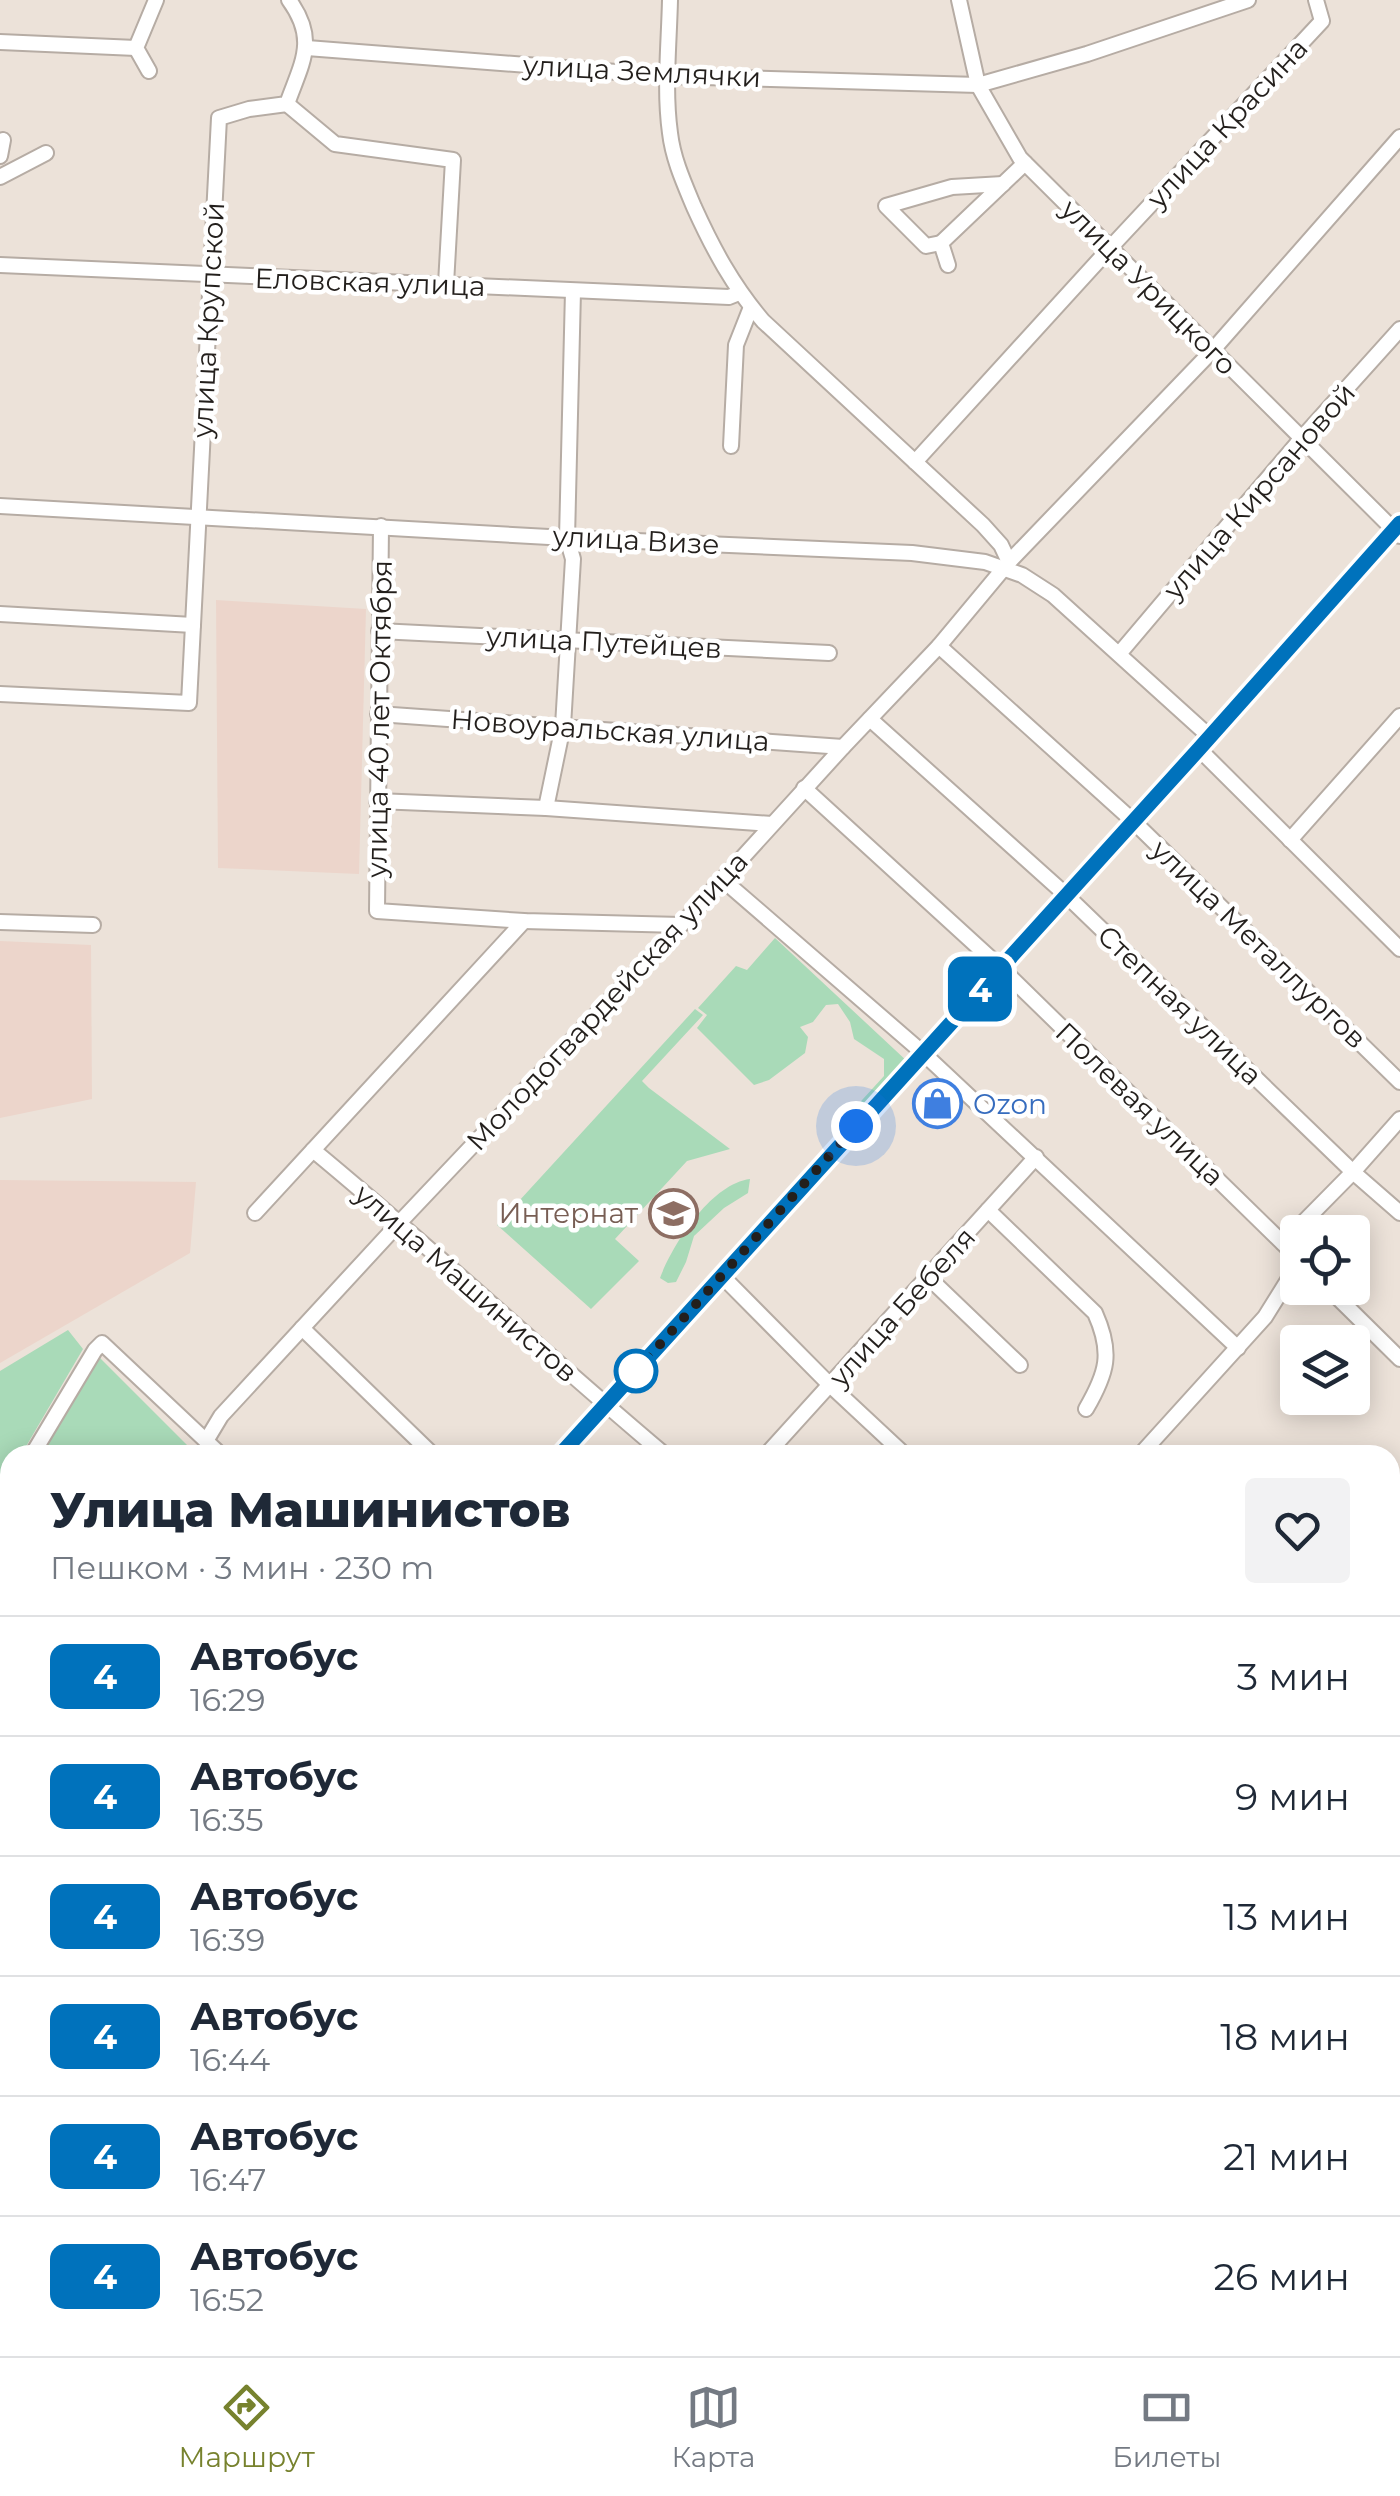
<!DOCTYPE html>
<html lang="ru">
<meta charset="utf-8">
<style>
:root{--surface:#fff;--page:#f2f2f3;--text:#1f2937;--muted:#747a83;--line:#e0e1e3;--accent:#77822e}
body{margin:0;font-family:Montserrat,sans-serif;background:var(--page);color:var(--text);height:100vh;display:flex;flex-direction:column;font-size:38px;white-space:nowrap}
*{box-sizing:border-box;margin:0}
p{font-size:32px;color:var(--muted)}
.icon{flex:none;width:55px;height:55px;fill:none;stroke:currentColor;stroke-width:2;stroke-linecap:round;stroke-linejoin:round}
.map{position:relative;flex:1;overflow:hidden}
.drawer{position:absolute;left:0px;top:1445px;width:1400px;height:912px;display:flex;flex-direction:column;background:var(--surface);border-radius:30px 30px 0 0;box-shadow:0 5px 25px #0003}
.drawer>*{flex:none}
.badge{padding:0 20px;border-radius:15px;font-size:35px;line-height:65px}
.controls{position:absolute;left:1280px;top:1215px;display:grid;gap:20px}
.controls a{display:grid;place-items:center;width:90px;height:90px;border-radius:10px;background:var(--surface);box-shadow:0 5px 25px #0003;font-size:50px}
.you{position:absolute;width:50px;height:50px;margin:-25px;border:8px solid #fff;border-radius:50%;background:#1a73e8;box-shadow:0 0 0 15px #1a73e833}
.map>.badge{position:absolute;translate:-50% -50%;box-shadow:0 0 0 5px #fff}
.round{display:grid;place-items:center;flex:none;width:105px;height:105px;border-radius:10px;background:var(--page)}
.headline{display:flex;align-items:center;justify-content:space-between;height:170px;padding:0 50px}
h1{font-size:48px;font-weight:800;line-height:75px}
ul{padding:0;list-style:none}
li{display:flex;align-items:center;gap:30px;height:120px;padding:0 50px;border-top:2px solid var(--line)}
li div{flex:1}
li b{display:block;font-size:38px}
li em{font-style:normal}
li .badge{min-width:110px;font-weight:700;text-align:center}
.dock{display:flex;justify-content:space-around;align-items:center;height:140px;border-top:2px solid var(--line);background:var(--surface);font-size:28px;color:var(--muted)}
.dock a{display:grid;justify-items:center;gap:5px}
.dock .current{color:var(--accent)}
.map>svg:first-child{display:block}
.industrial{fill:#ecd5cb}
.green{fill:#a9dab8}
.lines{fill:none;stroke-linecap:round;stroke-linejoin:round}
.minor-casing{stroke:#b6aca4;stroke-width:18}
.major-casing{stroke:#b6aca4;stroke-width:21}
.minor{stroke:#fff;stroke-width:14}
.major{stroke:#fff;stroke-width:18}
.line-casing{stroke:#fff;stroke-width:22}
.line{stroke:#0072bc;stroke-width:15}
.walk{stroke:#231f1c;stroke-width:10;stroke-dasharray:0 18}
.stop-dot{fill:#fff;stroke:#0072bc;stroke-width:5}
.labels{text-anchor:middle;stroke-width:9;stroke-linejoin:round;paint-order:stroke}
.street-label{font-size:28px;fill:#231f1c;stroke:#fff}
.shop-label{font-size:28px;fill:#366cbe;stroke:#fff;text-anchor:start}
.education-label{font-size:28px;fill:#785e54;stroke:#fff;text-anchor:end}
</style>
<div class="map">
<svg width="1400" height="2356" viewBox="0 0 1400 2356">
<rect width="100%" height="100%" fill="#ece2d9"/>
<g class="industrial">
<polygon points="216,600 366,609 359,874 218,868"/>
<polygon points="0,941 91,945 92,1099 0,1118"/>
<polygon points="0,1180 196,1182 190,1253 0,1363"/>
</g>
<g class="green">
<polygon points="775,938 909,1063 847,1131 845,1124 852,1111 884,1076 884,1059 854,1039 850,1022 838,1004 826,1005 813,1022 800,1027 808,1037 805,1053 769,1080 754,1085 697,1028 707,1015 698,1008 736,966 747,970"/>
<polygon points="695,1009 703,1015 642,1081 649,1088 730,1149 687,1161 615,1239 639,1261 591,1309 497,1225"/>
<path d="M750 1179 748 1193 724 1208 694 1236 686 1262 676 1282 668 1283 660 1278C673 1244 711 1184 750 1179Z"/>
<polygon points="68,1330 83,1349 21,1455 10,1455 10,1473 0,1490 0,1371"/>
<polygon points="96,1354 197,1455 37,1455"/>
<polygon points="10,1500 10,2052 0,2063 0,1517"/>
<polygon points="1390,1764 1400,1764 1400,1892 1390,1925"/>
<polygon points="1400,1921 1400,2167 1390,2154 1390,1953"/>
</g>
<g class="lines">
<defs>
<g id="minor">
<polyline points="959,0 978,85 1020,158 1400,536"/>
<polyline points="0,42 136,48"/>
<polyline points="307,48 668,76 978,85 1087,54 1248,0"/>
<polyline points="149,71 136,48 156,0"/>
<polyline points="287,104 335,144 453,160 446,284"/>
<polyline points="0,156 3,140"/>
<polyline points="0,177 46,153"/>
<polyline points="941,243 926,246 886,206 952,187 1003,184"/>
<polyline points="0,265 729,297 739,293"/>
<polyline points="948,265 941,243 1025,163"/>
<polyline points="731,446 736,345 751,307"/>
<polyline points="915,462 1110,248 1322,21 1316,0"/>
<polyline points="0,506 567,538 912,553 985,562 1022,575 1053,595 1210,737"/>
<polyline points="381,526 377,911 524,921 681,925"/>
<polyline points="1009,562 1212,351 1400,137"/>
<polyline points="0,614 193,625"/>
<polyline points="379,631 829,653"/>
<polyline points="939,646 1133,821 1400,1082"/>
<polyline points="1119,654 1301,439 1400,329"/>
<path d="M0 694 189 703 219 118 249 109 287 104C302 62 318 40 289 0"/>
<polyline points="378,714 843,747"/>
<polyline points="870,719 1066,895 1353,1172 1400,1213"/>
<polyline points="1199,749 1400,949"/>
<polyline points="804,788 1000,967 1298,1258"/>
<polyline points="377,801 546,808 772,824"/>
<polyline points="546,808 563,726 573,559 567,538 573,291"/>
<polyline points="1290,840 1400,716"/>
<polyline points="722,879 923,1053 1238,1348"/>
<polyline points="0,922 93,925"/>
<path d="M313 1150C433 1249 546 1355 665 1455"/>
<path d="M988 1210 1095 1313C1113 1353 1107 1373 1086 1409"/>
<polyline points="255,1213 524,921"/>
<polyline points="1283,1243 1353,1172 1400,1119"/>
<polyline points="721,1275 831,1386 905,1455"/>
<polyline points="928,1277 1020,1365"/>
<polyline points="1328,1288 1400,1359"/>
<polyline points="302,1328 433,1455"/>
<path d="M206 1441 221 1416 400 1222 681 925 843 747 939 646 1009 562 1001 545 983 525 763 321C733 286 713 249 694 207 684 183 673 159 670 133 664 90 669 44 670 0"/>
<polyline points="32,1455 95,1350 102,1343 221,1455"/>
<polyline points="766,1455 1036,1157"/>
<polyline points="1140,1455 1265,1317 1298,1264"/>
<polyline points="0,1508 10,1491"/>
<polyline points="0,2207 10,2216"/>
<polyline points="149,2348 158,2356"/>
<polyline points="902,2348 909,2356"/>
<polyline points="320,2356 327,2348"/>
<polyline points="499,2356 509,2348"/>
</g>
<g id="major">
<polyline points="560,1455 1199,749 1400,523"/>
<polyline points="0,2074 10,2063"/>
</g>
</defs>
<use href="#minor" class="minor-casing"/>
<use href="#major" class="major-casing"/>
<use href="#minor" class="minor"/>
<use href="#major" class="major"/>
</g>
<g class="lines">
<defs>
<polyline id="line" points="560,1455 1199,749 1400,523"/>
</defs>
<use href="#line" class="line-casing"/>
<use href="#line" class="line"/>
<polyline class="walk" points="636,1371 856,1126"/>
</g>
<defs>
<symbol id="shop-ring" viewBox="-11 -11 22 22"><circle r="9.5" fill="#fff" stroke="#3f7fe0" stroke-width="1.5"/><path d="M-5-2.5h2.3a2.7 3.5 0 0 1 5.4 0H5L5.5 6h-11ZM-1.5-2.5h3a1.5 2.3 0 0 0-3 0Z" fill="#3f7fe0"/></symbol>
<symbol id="school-ring" viewBox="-11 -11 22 22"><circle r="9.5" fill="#fff" stroke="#8d6e63" stroke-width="1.5"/><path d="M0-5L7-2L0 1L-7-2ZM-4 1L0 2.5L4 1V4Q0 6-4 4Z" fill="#8d6e63"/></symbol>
</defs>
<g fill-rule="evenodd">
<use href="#shop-ring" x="910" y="1076" width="55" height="55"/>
<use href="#school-ring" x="646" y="1186" width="55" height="55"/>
</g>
<circle class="stop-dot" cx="636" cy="1371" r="20"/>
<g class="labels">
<g class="street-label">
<text transform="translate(642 71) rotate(3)" y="10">улица Землячки</text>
<text transform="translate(1227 123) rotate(-47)" y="10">улица Красина</text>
<text transform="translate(370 282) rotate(2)" y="10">Еловская улица</text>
<text transform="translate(1149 287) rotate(45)" y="10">улица Урицкого</text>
<text transform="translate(208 320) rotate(-87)" y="10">улица Крупской</text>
<text transform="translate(1259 491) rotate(-49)" y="10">улица Кирсановой</text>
<text transform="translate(636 540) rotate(3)" y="10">улица Визе</text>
<text transform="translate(604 642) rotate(3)" y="10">улица Путейцев</text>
<text transform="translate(379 719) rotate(-89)" y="10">улица 40 лет Октября</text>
<text transform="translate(610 730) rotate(4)" y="10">Новоуральская улица</text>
<text transform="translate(1259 944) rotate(44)" y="10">улица Металлургов</text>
<text transform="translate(607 1001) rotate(-47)" y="10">Молодогвардейская улица</text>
<text transform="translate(1180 1005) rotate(44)" y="10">Степная улица</text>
<text transform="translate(1140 1104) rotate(44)" y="10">Полевая улица</text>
<text transform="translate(466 1283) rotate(41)" y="10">улица Машинистов</text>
<text transform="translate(902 1307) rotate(-48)" y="10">улица Бебеля</text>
</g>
<g class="shop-label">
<text x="973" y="1114">Ozon</text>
</g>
<g class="education-label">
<text x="638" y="1223">Интернат</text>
</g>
</g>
</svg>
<div class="controls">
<a><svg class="icon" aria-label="locate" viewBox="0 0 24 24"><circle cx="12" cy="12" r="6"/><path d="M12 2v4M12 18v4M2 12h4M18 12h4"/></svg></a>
<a><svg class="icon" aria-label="layers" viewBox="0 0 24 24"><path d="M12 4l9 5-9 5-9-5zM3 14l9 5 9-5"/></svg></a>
</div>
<div class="you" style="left:856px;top:1126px"></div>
<b class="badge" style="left:980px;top:989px;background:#0072bc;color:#fff">4</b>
<section class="drawer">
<div class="headline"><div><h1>Улица Машинистов</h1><p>Пешком · 3 мин · 230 m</p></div><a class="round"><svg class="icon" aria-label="heart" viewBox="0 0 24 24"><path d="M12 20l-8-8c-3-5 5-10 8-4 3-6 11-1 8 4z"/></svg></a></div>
<ul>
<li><span class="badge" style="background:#0072bc;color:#fff">4</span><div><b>Автобус</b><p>16:29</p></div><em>3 мин</em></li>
<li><span class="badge" style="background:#0072bc;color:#fff">4</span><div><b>Автобус</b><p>16:35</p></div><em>9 мин</em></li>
<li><span class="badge" style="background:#0072bc;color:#fff">4</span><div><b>Автобус</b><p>16:39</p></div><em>13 мин</em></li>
<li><span class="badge" style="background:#0072bc;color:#fff">4</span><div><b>Автобус</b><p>16:44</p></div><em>18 мин</em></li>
<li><span class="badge" style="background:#0072bc;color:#fff">4</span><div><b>Автобус</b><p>16:47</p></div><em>21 мин</em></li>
<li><span class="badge" style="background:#0072bc;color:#fff">4</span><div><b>Автобус</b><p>16:52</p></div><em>26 мин</em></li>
</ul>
</section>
</div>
<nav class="dock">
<a class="current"><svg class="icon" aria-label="directions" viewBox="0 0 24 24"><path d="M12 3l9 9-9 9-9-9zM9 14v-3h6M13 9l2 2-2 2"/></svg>Маршрут</a>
<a><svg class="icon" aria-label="map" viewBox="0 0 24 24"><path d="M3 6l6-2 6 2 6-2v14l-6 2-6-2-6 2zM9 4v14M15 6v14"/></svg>Карта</a>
<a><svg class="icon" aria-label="tickets" viewBox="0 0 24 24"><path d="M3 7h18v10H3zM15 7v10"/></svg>Билеты</a>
</nav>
